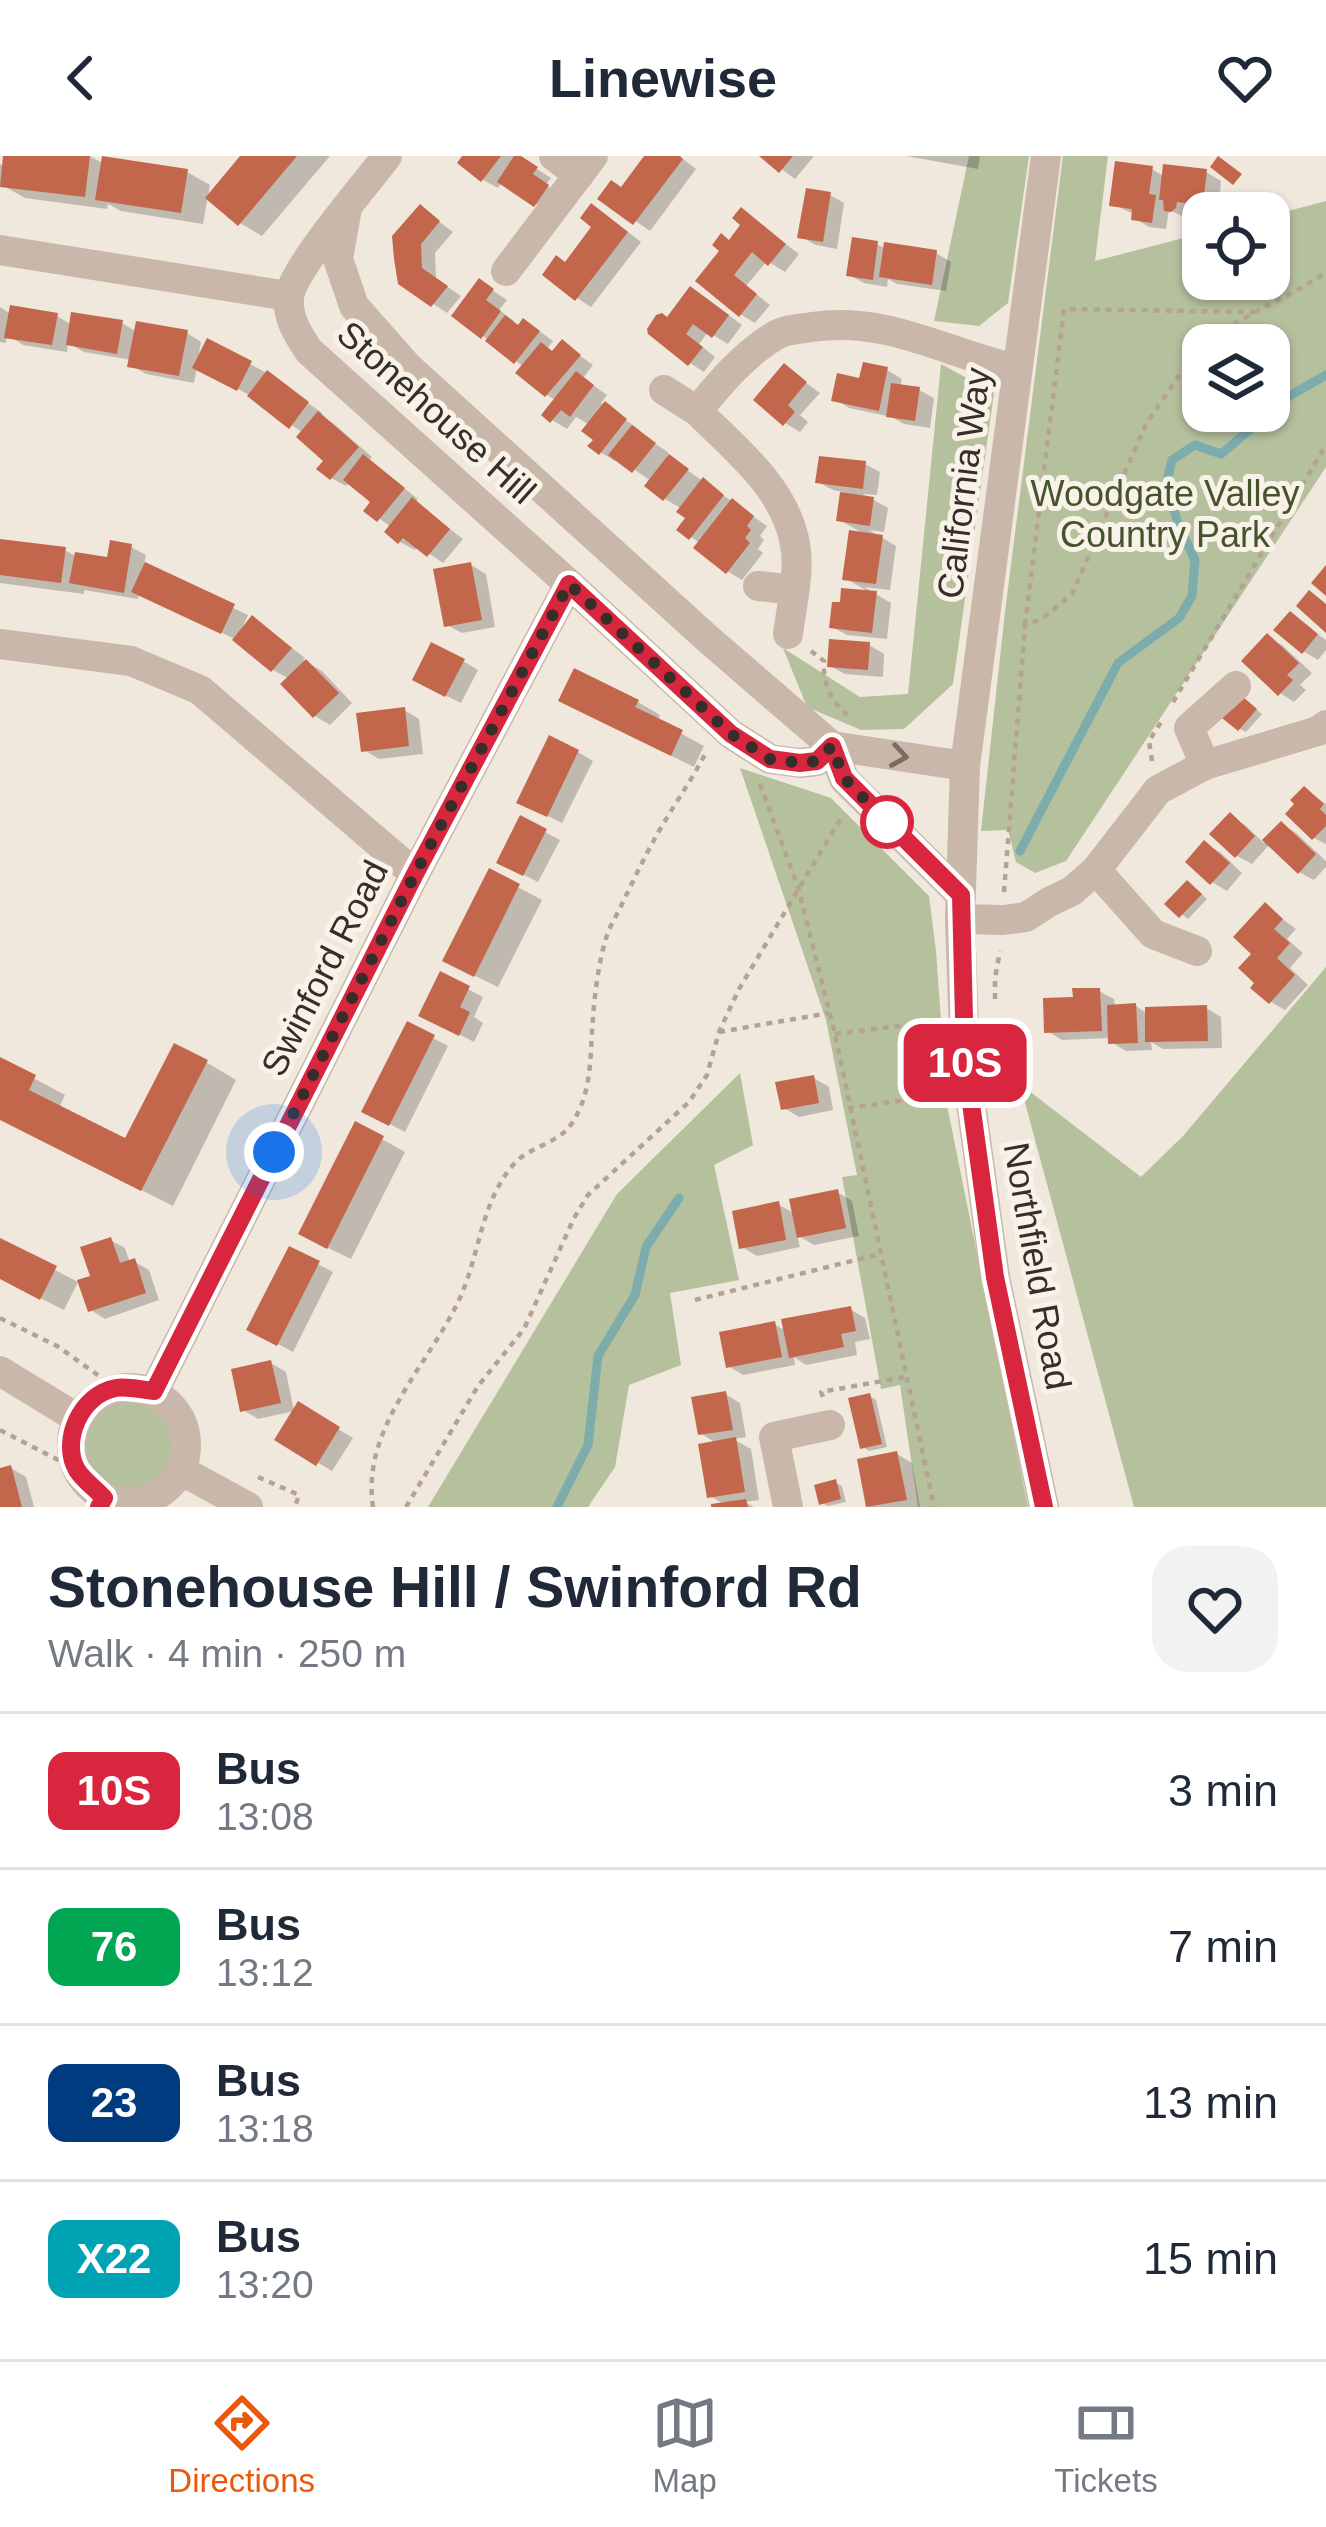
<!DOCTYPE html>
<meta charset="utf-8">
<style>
:root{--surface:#fff;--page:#f2f2f3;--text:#1f2937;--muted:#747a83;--line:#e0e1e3;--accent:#ea580c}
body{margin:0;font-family:Helvetica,sans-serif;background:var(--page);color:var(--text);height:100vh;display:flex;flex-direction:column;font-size:45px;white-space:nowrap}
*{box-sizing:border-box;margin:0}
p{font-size:39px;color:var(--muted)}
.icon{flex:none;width:66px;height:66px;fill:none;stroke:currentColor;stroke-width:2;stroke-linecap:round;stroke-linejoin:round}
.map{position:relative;height:1351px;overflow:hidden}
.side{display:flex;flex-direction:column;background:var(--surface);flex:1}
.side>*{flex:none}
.badge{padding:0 24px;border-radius:18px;font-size:42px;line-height:78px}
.buttons{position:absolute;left:1182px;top:36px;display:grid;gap:24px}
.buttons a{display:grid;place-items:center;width:108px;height:108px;border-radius:24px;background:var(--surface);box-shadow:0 3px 9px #0004;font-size:60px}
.you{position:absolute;width:60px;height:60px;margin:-30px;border:9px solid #fff;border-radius:50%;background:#1a73e8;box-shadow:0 0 0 18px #1a73e833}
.map>.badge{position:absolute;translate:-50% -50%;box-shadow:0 0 0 6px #fff}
.round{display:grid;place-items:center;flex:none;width:126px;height:126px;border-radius:36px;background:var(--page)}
.overview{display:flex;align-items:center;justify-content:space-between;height:204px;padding:0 48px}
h1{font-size:57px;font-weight:600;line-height:90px}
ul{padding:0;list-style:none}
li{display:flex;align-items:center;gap:36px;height:156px;padding:0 48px;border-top:3px solid var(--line)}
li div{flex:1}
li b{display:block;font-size:45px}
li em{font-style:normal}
li .badge{min-width:132px;font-weight:700;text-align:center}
header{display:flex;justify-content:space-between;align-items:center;height:156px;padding:0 48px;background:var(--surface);font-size:54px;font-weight:600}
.dock{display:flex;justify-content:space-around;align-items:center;height:168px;border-top:3px solid var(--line);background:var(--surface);font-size:33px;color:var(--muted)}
.dock a{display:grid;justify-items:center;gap:6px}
.dock .on{color:var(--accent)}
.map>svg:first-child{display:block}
.green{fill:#b5c09d;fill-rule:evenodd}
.shadow{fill:#0003}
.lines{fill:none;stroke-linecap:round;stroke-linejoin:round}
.stream{stroke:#7dacad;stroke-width:9}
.building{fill:#c2674b}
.path{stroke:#b5a293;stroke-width:4.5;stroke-dasharray:6 6;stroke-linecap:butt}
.minor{stroke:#c9b8a9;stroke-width:30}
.oneway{stroke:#796c63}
.line-casing{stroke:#fff;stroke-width:27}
.line{stroke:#d7263d;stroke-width:18}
.walk{stroke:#372d29;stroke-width:12;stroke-dasharray:0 21.6}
.stop-dot{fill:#fff;stroke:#d7263d;stroke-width:6}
.labels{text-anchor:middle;stroke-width:10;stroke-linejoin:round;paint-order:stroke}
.street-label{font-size:36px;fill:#372d29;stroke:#f9f2e9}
.park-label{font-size:36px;fill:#46542d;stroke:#f9f2e9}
</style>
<header><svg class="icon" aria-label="back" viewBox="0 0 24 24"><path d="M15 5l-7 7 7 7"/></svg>Linewise<svg class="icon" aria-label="heart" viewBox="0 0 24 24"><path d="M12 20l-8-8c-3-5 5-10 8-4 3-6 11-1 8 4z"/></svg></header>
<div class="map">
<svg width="1326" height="1351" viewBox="0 0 1326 1351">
<rect width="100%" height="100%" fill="#f1e8dd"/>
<g class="green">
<polygon points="969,0 1029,0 1008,147 979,170 934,165"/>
<path d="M1063 0H1108L1095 105 1203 77V123H1269V60L1326 45V311L1066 705 1035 717 1016 706 1008 674 981 675 1005 456ZM1203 189H1269V255H1203Z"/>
<polygon points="941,208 994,237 953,528 904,573 861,574 807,551 783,492 860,541 908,538"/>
<polygon points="740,612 831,642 929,740 936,795 947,949 1028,1351 918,1351 900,1229 881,1233 842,1021 857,1019 826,864"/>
<polygon points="1326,811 1326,1351 1134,1351 1020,928 1141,1021 1183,980"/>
<polygon points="740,917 753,989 714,1009 739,1124 670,1137 681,1209 629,1229 615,1311 588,1351 428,1351 617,1038"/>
<circle cx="129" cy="1288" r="55"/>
</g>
<g class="shadow">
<polygon points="6,0 90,0 104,8 187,16 210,29 203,68 121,55 108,48 107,53 25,42 0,28 0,8 5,11"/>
<polygon points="244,0 330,0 262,80 240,67"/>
<polygon points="466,0 522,0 520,2 551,22 546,29 562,39 550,57 502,26 498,32 483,24 461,7"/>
<polygon points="646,0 679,0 696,13 650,75 602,42 623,34"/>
<polygon points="764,0 814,0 795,23"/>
<polygon points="906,0 980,0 978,13"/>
<polygon points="1152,13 1165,21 1206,16 1221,25 1218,56 1191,53 1188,63 1169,54 1166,73 1149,71 1134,62 1134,58 1112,48"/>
<polygon points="830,39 844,47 837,93 816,89 801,81"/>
<polygon points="421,52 453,76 435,97 436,123 461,140 447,157 401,126"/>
<polygon points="742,55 799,98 785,116 767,105 746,130 770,149 755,167 740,158 723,94 745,69"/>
<polygon points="606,59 641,86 591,151 577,142 566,108"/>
<polygon points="877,88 886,93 936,97 951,106 946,135 897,128 888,123 887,131 864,127 849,119"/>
<polygon points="480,126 507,144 499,154 514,165 513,167 538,174 553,185 547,193 554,197 562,187 593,209 583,222 607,239 601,247 640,274 638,276 669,297 667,300 767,370 760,380 764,384 758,393 763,397 742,424 727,415 700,387 691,381 689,362 682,353 665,343 651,325 617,302 615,305 600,296 590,269 576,261 567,273 552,264 557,245 547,239 524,211 483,180"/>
<polygon points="706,142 742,169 728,188 708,176 699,188 715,201 704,216 690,207 668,164"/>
<polygon points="0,151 11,158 57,160 72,169 122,167 137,176 187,177 201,186 198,203 209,186 265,216 322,257 320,259 333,267 372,301 369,305 418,343 415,346 463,383 443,407 418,390 415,394 400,386 391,371 368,354 374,345 350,326 346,330 331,322 327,305 303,277 251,240 197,211 194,227 146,218 131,209 132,204 84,196 68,187 67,196 23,189 7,179 6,187 0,186"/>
<polygon points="784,211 820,237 800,259 808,266 800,276 785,267"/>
<polygon points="887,214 902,223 900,231 919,234 934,242 930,272 904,268 892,261 849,252 835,243 862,225"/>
<polygon points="865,308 880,316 877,339 863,338 888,352 884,376 869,374 896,390 890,434 864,431 891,447 887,483 847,479 832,471 872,438 845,422 866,379 839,364 843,336 833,334 818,326"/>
<polygon points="0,386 65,394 77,401 109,405 131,391 146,399 144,410 248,459 242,472 267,472 305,502 303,504 322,515 352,547 330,569 315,560 284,528 290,523 273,514 237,484 139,438 138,443 84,434 84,438 0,427"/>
<polygon points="471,409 486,418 495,471 462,477 447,469"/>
<polygon points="1290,459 1326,484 1326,494 1318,504 1303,495"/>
<polygon points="1267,481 1282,489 1312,517 1300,529 1306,534 1294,546 1280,537"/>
<polygon points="869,489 884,498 883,521 845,518 830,510"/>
<polygon points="463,505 478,514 461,547 430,532"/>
<polygon points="638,546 660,559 658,565 704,590 694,611 585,557"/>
<polygon points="1248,547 1262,558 1246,576 1240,573"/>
<polygon points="404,554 419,563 423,598 379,603 364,594"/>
<polygon points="578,596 593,605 562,667 535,654"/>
<polygon points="1305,633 1326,648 1326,688 1314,682"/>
<polygon points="1230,660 1245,669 1264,687 1281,668 1296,677 1326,705 1326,711 1314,724 1299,716 1270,688 1252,708 1237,700"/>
<polygon points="521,663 560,684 538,726 514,714"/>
<polygon points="1205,688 1220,696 1242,717 1227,735 1212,726"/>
<polygon points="490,716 542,744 498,831 469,817"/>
<polygon points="1194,731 1207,743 1188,763 1169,748"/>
<polygon points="1265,750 1296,773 1287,783 1303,797 1290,812 1308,829 1285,854 1271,846 1256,798"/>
<polygon points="441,819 483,841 474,861 483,867 474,886 437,867"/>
<polygon points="1099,835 1114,843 1115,851 1136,850 1148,858 1206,852 1221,861 1222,892 1163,893 1151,886 1152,894 1126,895 1111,886 1111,882 1062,884 1047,875 1076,844"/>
<polygon points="408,869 448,890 405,976 365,955"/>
<polygon points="0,904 65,939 59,952 127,986 206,906 236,924 173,1050 0,963"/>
<polygon points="814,922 829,931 833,954 799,961 784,952"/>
<polygon points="382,983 405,996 351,1103 324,1090"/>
<polygon points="837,1036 852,1045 859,1080 814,1089 797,1079 800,1091 757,1100 742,1091 778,1048 795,1058"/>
<polygon points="110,1084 125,1092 130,1107 135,1106 149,1114 159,1144 105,1163 91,1154 93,1121"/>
<polygon points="0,1085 78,1126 64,1154 0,1122"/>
<polygon points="291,1094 333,1116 293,1196 250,1173"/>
<polygon points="850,1153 865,1162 870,1183 855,1186 857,1199 806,1209 794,1201 795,1209 743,1219 728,1210 774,1168 786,1175"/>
<polygon points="271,1207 286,1216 294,1255 258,1263 243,1254"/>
<polygon points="725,1238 740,1247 746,1281 733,1283 751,1293 759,1344 745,1346 754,1351 714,1351 725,1349 710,1340 718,1288 700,1277"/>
<polygon points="870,1240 876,1244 887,1291 869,1295 863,1291"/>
<polygon points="299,1249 353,1282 332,1315 278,1283"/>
<polygon points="897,1298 912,1307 920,1351 869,1351 860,1305"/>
<polygon points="11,1312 26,1321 34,1351 0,1351 0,1315"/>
<polygon points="836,1327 842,1330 846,1346 828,1350 822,1347"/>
</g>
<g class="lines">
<g class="stream">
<polyline points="1020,695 1118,507 1179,462 1192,440 1195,404 1179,370 1166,329 1172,304 1195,289 1221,298 1291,239 1326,219"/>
<polyline points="557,1351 588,1289 598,1200 635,1139 646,1091 679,1042"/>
</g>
</g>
<g class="building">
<polygon points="3,0 90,0 85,41 0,31"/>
<polygon points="102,0 188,13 181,57 95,44"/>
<polygon points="240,0 297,0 238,70 205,42"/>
<polygon points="462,0 501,0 481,26 457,7"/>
<polygon points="514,0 521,0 538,11 533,18 549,29 534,51 497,26"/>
<polygon points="644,0 680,0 683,3 633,69 597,43 611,24 621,31"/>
<polygon points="759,0 793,0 779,17"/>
<polygon points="1218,0 1242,18 1233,29 1210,11"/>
<polygon points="1115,5 1153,10 1149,38 1156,39 1152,67 1131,64 1132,53 1109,50"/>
<polygon points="1163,8 1207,13 1203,49 1177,46 1176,52 1171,56 1164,55 1163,44 1159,44"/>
<polygon points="806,32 831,36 823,86 797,82"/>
<polygon points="591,47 628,76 575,145 542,119 556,99 565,106 591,71 580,62"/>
<polygon points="420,48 440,65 421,88 422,112 448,130 431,151 398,128 394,103 392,80"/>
<polygon points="741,51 786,88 768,110 752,96 734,119 757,138 739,161 695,125 719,95 712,89 721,77 729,84 740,69 732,62"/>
<polygon points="852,81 878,85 873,124 846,120"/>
<polygon points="884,86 937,94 932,129 879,121"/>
<polygon points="479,122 494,133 486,144 501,155 481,183 451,160"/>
<polygon points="690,130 729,159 712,182 693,168 686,178 703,191 688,210 648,178 647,173 656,159 662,157 667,161"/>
<polygon points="10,149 58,157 52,189 4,182"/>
<polygon points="71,156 123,164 117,198 66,189"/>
<polygon points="505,159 518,169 523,162 540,175 514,208 485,185"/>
<polygon points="136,165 188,174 179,220 127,211"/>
<polygon points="207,182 252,205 237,235 192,212"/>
<polygon points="562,183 581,199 545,241 515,217 541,186 552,195"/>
<polygon points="863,206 888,211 879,255 831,245 837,217 859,222"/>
<polygon points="784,207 807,226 788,249 795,256 783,270 753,244"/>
<polygon points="267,214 309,246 289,273 247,240"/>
<polygon points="576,215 594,229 570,261 561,254 550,267 541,259"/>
<polygon points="891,227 920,231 915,265 886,261"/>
<polygon points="605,245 627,263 599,299 587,290 593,284 581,275"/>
<polygon points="318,255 359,291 330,324 316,313 323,305 296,281"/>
<polygon points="632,269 656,287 632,317 608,299"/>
<polygon points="363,298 405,332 377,366 363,355 370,346 343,324"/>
<polygon points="669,298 689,313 663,345 644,330"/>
<polygon points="819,300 866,305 863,333 815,327"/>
<polygon points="703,321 724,339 689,384 676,374 685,362 676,356"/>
<polygon points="840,336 874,341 870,370 836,365"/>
<polygon points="412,341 450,373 427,401 403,382 398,388 384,376"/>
<polygon points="732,342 754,360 747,370 751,374 745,382 750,387 726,418 693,392"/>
<polygon points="849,374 883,379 876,428 842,424"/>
<polygon points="0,383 66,391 61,427 0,419"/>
<polygon points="110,384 132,388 124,437 69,427 75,396 107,401"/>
<polygon points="145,406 235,448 221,478 131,436"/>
<polygon points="471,406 482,464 444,471 433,413"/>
<polygon points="1326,409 1326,440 1311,427"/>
<polygon points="841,432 877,435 872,477 829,472 832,446 840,446"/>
<polygon points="1309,434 1326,448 1326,477 1296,450"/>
<polygon points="1290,455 1318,478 1302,498 1273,474"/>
<polygon points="252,459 292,492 271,516 232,484"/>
<polygon points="1267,477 1299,507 1287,519 1293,524 1278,540 1241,505"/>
<polygon points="829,483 870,486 868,514 827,511"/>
<polygon points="431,486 465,503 445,541 412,524"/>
<polygon points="306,503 339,537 313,562 280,528"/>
<polygon points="574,512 639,544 635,551 683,574 671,600 558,545"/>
<polygon points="1242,540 1257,553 1238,575 1222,562"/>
<polygon points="405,551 409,590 361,596 356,557"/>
<polygon points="549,579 579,594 547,661 516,647"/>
<polygon points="1304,630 1324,648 1320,653 1326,659 1326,670 1312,684 1285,658 1294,648 1290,644"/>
<polygon points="1230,656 1255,680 1235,702 1209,678"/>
<polygon points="520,659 547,673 523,720 496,707"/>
<polygon points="1281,665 1316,698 1298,718 1262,684"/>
<polygon points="1204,684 1230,707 1210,729 1185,706"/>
<polygon points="489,712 520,728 474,821 442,805"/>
<polygon points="1187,724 1202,738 1179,762 1164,748"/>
<polygon points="1265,746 1283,763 1274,773 1290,787 1277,802 1295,819 1269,848 1250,832 1254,827 1238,812 1251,798 1233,781"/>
<polygon points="440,815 470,830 460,851 470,856 459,880 418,860"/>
<polygon points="1072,832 1100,832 1102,875 1044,877 1043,842 1073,841"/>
<polygon points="1136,847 1138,887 1108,888 1107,849"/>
<polygon points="1207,849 1208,885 1145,886 1145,851"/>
<polygon points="407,865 435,879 389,970 361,956"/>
<polygon points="174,887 208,904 141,1035 0,964 0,901 36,919 29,934 125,982"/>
<polygon points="814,919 819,947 781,954 775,926"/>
<polygon points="355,965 384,980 327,1093 298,1078"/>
<polygon points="838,1033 846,1072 797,1082 789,1043"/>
<polygon points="779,1045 786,1084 739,1093 732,1055"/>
<polygon points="111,1081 120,1107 135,1102 146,1137 88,1156 77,1124 90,1120 80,1091"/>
<polygon points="0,1082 57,1110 40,1144 0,1123"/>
<polygon points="289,1090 320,1105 277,1190 246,1174"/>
<polygon points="851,1150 856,1175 841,1178 844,1191 789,1202 781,1163"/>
<polygon points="775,1165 782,1201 726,1212 719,1176"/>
<polygon points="271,1204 281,1247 240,1256 231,1213"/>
<polygon points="726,1235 733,1274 698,1279 691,1241"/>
<polygon points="870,1237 882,1288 860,1293 848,1242"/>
<polygon points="298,1245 340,1271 316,1310 274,1284"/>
<polygon points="736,1281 745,1336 707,1342 698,1288"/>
<polygon points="897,1295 907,1344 866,1351 857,1303"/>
<polygon points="11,1309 22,1351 0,1351 0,1312"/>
<polygon points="836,1323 841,1343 819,1349 814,1329"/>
<polygon points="746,1343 748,1351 711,1351 711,1348"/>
</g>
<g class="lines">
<g class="path">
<path d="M1204 189C1241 158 1287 144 1326 116"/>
<polyline points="1025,469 1064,153 1255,156"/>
<path d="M811 495 824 505C822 530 833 548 852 563"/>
<polyline points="1173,546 1326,289"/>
<polyline points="1152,605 1149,585 1161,566"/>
<polyline points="760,628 798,731 835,878 934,1351"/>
<polyline points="1004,736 1025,469 1042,463 1072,438 1146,268 1183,214 1203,190"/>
<polyline points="995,843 995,822 1000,795"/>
<polyline points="719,876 829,857"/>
<polyline points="835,878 930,866 935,940 848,952"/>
<polyline points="695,1144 880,1098"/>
<polyline points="0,1162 57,1190 116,1232"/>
<polyline points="823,1241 821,1236 905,1221"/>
<polyline points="0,1274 76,1313"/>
<polyline points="258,1321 299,1339 295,1351"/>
<polyline points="137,1347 144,1351"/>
<path d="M373 1351C361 1272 428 1210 459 1144 480 1099 480 1048 513 1009 529 990 559 988 572 967 593 936 590 896 593 861 595 835 599 804 607 779 611 768 618 757 623 746 636 719 649 691 665 665 679 641 695 619 707 594"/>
<polyline points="406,1351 478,1230 524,1173 574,1062 588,1039 689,946 707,919 719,876 739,833 841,662"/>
</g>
<g class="minor">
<path d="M387 0C367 27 291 114 289 142 287 162 299 180 309 195L569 428 731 578 770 603 800 607 817 605 832 590"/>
<polyline points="554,0 579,19"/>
<polyline points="347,52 338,103 354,150 407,210 708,483 832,590 844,623 961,739"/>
<polyline points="0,94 288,140"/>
<polyline points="506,115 593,0"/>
<polyline points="664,234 697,255"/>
<polyline points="758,430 794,434"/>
<path d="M788 478C792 447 801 413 794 383 782 329 734 292 697 255 720 227 744 198 776 179 786 173 800 173 812 171 888 160 945 197 1017 213"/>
<polyline points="0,488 131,505 200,534 415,718"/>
<polyline points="832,590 965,610"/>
<polyline points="1205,609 1189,572 1236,530"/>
<polyline points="1096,714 1153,778 1197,795"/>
<polyline points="960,763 1003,764 1026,761 1049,746 1072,735 1096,714 1158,634 1205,609 1318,575 1326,569"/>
<polyline points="0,1215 77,1262"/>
<circle cx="129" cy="1289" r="57"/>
<polyline points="154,1235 415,718 569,428"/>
<polyline points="182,1315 248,1351"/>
<polyline points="788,1351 774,1281 830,1269"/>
<polyline points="1044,1351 995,1121 965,904 960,763 965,610 1046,0"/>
</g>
</g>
<defs><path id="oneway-chevron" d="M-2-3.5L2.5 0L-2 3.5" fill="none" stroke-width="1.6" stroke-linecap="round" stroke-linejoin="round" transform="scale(3)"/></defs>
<use class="oneway" href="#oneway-chevron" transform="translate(899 600) rotate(9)"/>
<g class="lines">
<defs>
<path id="line" d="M99 1351 104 1342C96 1333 83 1324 77 1314 60 1285 81 1238 116 1232 127 1230 142 1234 154 1235L415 718 569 428 731 578 770 603 800 607 817 605 832 590 844 622 961 739 965 904 995 1121 1044 1351"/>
</defs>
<use href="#line" class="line-casing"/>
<use href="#line" class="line"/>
<polyline class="walk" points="274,996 415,718 569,428 731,578 770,603 800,607 817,605 832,590 844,622 887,666"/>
</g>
<circle class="stop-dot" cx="887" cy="666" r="24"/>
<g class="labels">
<g class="street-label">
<text transform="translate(437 256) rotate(42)" y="13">Stonehouse Hill</text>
<text transform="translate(963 327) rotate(-83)" y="13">California Way</text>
<text transform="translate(324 812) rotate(-63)" y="13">Swinford Road</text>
<text transform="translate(1038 1110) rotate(80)" y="13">Northfield Road</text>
</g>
<g class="park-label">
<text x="1165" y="350">Woodgate Valley<tspan x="1165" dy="41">Country Park</tspan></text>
</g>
</g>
</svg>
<div class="buttons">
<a><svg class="icon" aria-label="locate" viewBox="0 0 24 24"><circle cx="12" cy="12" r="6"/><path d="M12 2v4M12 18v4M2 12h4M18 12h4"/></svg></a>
<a><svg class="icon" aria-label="layers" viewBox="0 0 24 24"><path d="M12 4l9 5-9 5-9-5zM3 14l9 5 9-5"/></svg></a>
</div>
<div class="you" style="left:274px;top:996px"></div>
<b class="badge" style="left:965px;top:907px;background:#d7263d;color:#fff">10S</b>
</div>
<section class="side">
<div class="overview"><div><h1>Stonehouse Hill / Swinford Rd</h1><p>Walk · 4 min · 250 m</p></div><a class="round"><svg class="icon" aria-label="heart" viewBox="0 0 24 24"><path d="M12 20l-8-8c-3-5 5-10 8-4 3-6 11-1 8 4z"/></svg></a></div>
<ul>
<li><span class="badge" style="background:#d7263d;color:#fff">10S</span><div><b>Bus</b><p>13:08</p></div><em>3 min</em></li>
<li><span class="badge" style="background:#00a651;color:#fff">76</span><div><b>Bus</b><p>13:12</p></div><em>7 min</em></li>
<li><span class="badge" style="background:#003b80;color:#fff">23</span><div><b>Bus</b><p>13:18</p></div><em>13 min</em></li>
<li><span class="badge" style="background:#00a3b4;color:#fff">X22</span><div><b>Bus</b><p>13:20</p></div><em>15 min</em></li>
</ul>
</section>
<nav class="dock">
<a class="on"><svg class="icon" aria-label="directions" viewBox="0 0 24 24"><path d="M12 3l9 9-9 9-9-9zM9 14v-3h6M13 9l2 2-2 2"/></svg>Directions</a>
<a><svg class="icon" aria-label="map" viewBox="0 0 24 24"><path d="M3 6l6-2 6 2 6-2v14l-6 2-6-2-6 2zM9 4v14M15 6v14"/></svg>Map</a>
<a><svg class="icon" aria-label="tickets" viewBox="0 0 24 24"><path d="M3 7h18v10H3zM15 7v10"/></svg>Tickets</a>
</nav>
